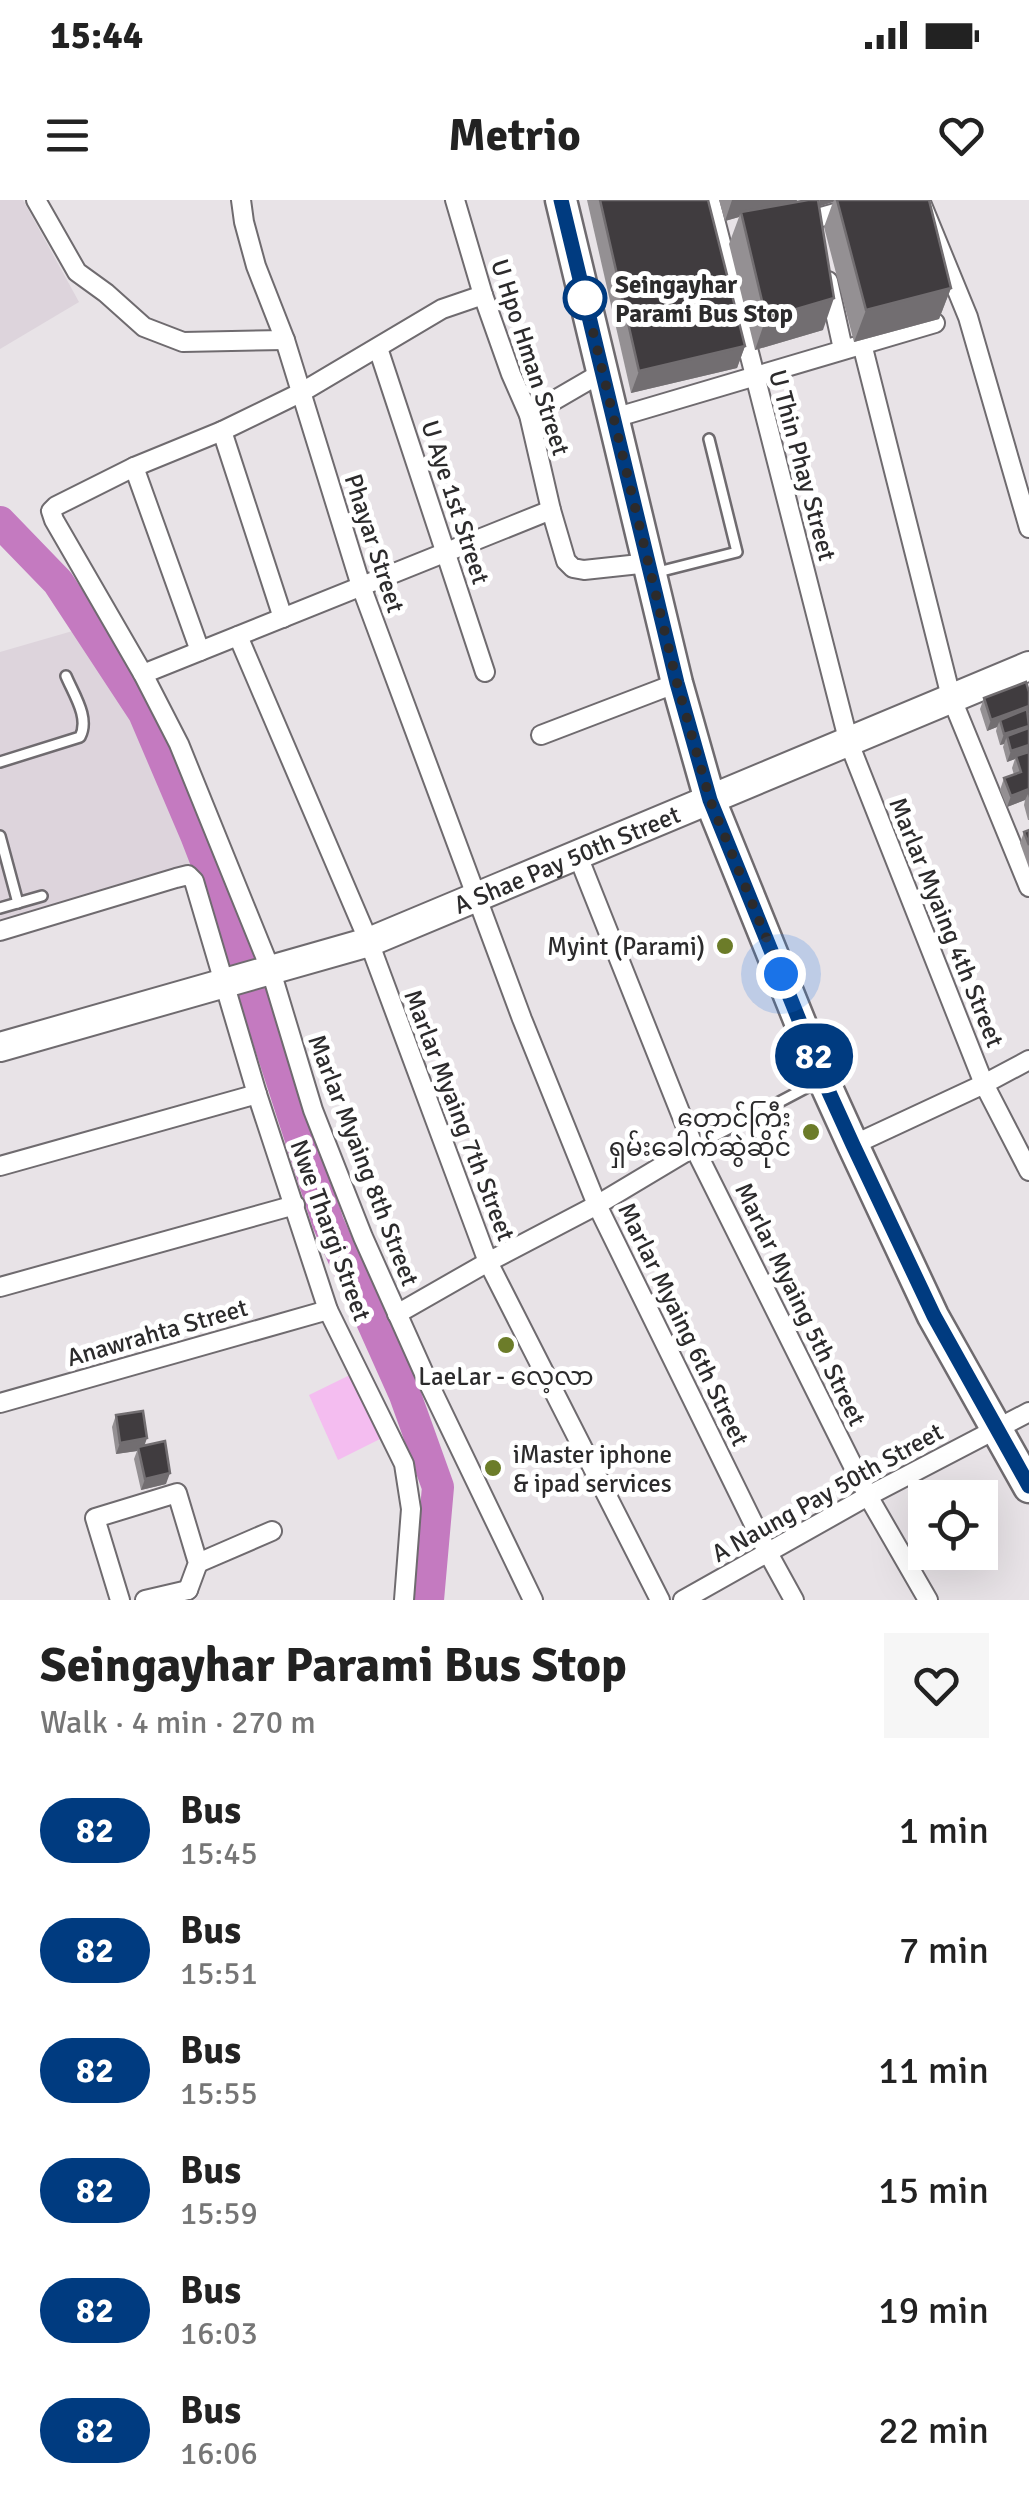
<!DOCTYPE html>
<meta charset="utf-8">
<style>
:root{--surface:#fff;--page:#f6f6f6;--text:#222;--muted:#767676}
body{margin:0;font-family:Signika,"Noto Sans Myanmar",sans-serif;background:var(--page);color:var(--text);height:100vh;display:flex;flex-direction:column;font-size:38px;white-space:nowrap}
*{box-sizing:border-box;margin:0}
p{font-size:32px;color:var(--muted)}
.icon{flex:none;width:55px;height:55px;fill:none;stroke:currentColor;stroke-width:2;stroke-linecap:round;stroke-linejoin:round}
.map{position:relative;height:1400px;overflow:hidden}
.drawer{display:flex;flex-direction:column;background:var(--surface);flex:1}
.drawer>*{flex:none}
.badge{padding:0 20px;border-radius:32px;font-size:35px;line-height:65px}
.buttons{position:absolute;left:908px;top:1280px;display:grid;gap:20px}
.buttons a{display:grid;place-items:center;width:90px;height:90px;border-radius:0px;background:var(--surface);box-shadow:0 10px 40px #0002;font-size:50px}
.you{position:absolute;width:50px;height:50px;margin:-25px;border:8px solid #fff;border-radius:50%;background:#1a73e8;box-shadow:0 0 0 15px #1a73e833}
.map>.badge{position:absolute;translate:-50% -50%;box-shadow:0 0 0 5px #fff}
.round{display:grid;place-items:center;flex:none;width:105px;height:105px;border-radius:0px;background:var(--page)}
.overview{display:flex;align-items:center;justify-content:space-between;height:170px;padding:0 40px}
h1{font-size:48px;font-weight:700;line-height:75px}
ul{padding:0;list-style:none}
li{display:flex;align-items:center;gap:30px;height:120px;padding:0 40px}
li div{flex:1}
li b{display:block;font-size:38px}
li em{font-style:normal}
li .badge{min-width:110px;font-weight:700;text-align:center}
.status{display:flex;justify-content:space-between;align-items:center;height:70px;padding:0 50px;background:var(--surface);direction:ltr}
.status svg{height:28px;fill:currentColor}
header{display:flex;justify-content:space-between;align-items:center;height:130px;padding:0 40px;background:var(--surface);font-size:45px;font-weight:700}
.map>svg:first-child{display:block}
.built{fill:#ddd4dc}
.pitch{fill:#f4bdf0}
.lines{fill:none;stroke-linecap:round;stroke-linejoin:round}
.river{stroke:#c47ac0;stroke-width:32}
.lane-casing{stroke:#6f6b6f;stroke-width:14}
.street-casing{stroke:#6f6b6f;stroke-width:22}
.secondary-casing{stroke:#6f6b6f;stroke-width:32}
.primary-casing{stroke:#6f6b6f;stroke-width:35}
.lane{stroke:#fff;stroke-width:9}
.street{stroke:#fff;stroke-width:18}
.secondary{stroke:#fff;stroke-width:28}
.primary{stroke:#fff;stroke-width:30}
.wall{fill:#949093}
.shaded-wall{fill:#726e71}
.building{fill:#403c3f;stroke:#726e71;stroke-width:2.5}
.line-casing{stroke:#fff;stroke-width:22}
.line{stroke:#003b80;stroke-width:15}
.walk{stroke:#2c2b2c;stroke-width:10;stroke-dasharray:0 18}
.stop-dot{fill:#fff;stroke:#003b80;stroke-width:5}
.poi-dot{fill:#6c7c29;stroke:#fff;stroke-width:4}
.labels{text-anchor:middle;stroke-width:10;stroke-linejoin:round;paint-order:stroke}
.stop-label{font-size:25px;font-weight:bold;fill:#2c2b2c;stroke:#fff;text-anchor:start}
.street-label{font-size:25px;fill:#2c2b2c;stroke:#fff}
.poi-label{font-size:25px;fill:#2c2b2c;stroke:#fff;text-anchor:end}
</style>
<div class="status"><b>15:44</b><svg viewBox="0 0 49 12"><path d="M0 12V9h3v3zM5 12V6h3v6zM10 12V3h3v9zM15 12V0h3v12zM26 1h20v11H26zM47 4h2v5h-2z"/></svg></div>
<header><svg class="icon" aria-label="menu" viewBox="0 0 24 24"><path d="M4 6h16M4 12h16M4 18h16"/></svg>Metrio<svg class="icon" aria-label="heart" viewBox="0 0 24 24"><path d="M12 20l-8-8c-3-5 5-10 8-4 3-6 11-1 8 4z"/></svg></header>
<div class="map">
<svg width="1029" height="1400" viewBox="0 0 1029 1400">
<rect width="100%" height="100%" fill="#e8e3e7"/>
<g class="built">
<polygon points="0,0 23,0 79,102 0,149"/>
<polygon points="76,430 132,514 197,663 0,721 0,452"/>
</g>
<polygon class="pitch" points="352,1174 380,1239 338,1260 309,1195"/>
<g class="lines">
<polyline class="river" points="0,322 58,382 144,513 196,635 234,733 328,1023 405,1195 438,1287 428,1400"/>
<defs>
<g id="lane">
<polyline points="654,373 737,352 709,239"/>
<path d="M0 562 80 537C90 518 74 495 66 476"/>
<polyline points="0,636 18,703"/>
<polyline points="0,708 42,696"/>
<polyline points="694,947 821,880"/>
</g>
<g id="street">
<polyline points="36,0 77,72 106,93 144,127 183,142 285,140"/>
<polyline points="241,0 244,22 256,66 285,140 361,386 522,819 597,1005 767,1351 794,1400"/>
<polyline points="455,0 483,95 511,174 529,215 551,310 566,361 573,368 584,370 649,363"/>
<polyline points="710,0 849,543 984,884 1029,971"/>
<polyline points="920,0 968,117 1029,328"/>
<polyline points="800,23 881,0"/>
<polyline points="828,81 843,149"/>
<polyline points="483,95 442,109 302,192 222,231 134,267 56,306 51,311 54,320 143,474 179,544 271,771 313,910 363,1037 427,1180 533,1400"/>
<polyline points="862,144 951,497 1029,687"/>
<polyline points="378,148 485,472"/>
<polyline points="529,215 603,172"/>
<polyline points="614,218 935,123"/>
<polyline points="222,231 283,418"/>
<polyline points="134,267 200,451"/>
<polyline points="238,436 369,742 488,1062 660,1400"/>
<polyline points="143,474 551,310"/>
<polyline points="541,535 677,483"/>
<polyline points="578,656 694,947 868,1296 928,1400"/>
<polyline points="0,731 176,678 188,675 194,681 257,894 328,1110 404,1264 411,1309 404,1400"/>
<polyline points="853,945 984,884 1029,860"/>
<polyline points="0,966 257,894"/>
<polyline points="0,1087 295,1005"/>
<polyline points="397,1114 488,1062 597,1005 694,947"/>
<polyline points="0,1203 328,1110"/>
<polyline points="198,1363 272,1331"/>
<polyline points="120,1400 95,1318 177,1293 198,1363 188,1390"/>
<polyline points="145,1400 188,1390"/>
<polyline points="683,1400 868,1296 1029,1212"/>
</g>
<g id="secondary">
<path id="s1" d="M0 847 369 742 1029 466"/>
</g>
<polyline id="primary" points="561,0 677,483 710,600 823,879 853,945 933,1116 1029,1287"/>
</defs>
<use href="#lane" class="lane-casing"/>
<use href="#street" class="street-casing"/>
<use href="#secondary" class="secondary-casing"/>
<use href="#primary" class="primary-casing"/>
<use href="#lane" class="lane"/>
<use href="#street" class="street"/>
<use href="#secondary" class="secondary"/>
<use href="#primary" class="primary"/>
</g>
<g class="wall">
<polygon points="587,0 708,0 745,146 737,168 631,193"/>
<polygon points="719,0 797,0 796,2 808,0 929,0 951,88 939,119 854,142 824,27 833,2 819,6 823,130 755,150 729,44 739,17 725,21"/>
<polygon points="1029,490 1029,620 1028,620 1024,605 1025,600 1007,607 1000,590 1004,578 1014,575 1012,568 1015,559 1007,562 1003,547 1004,544 1000,545 996,531 997,527 987,531 980,509 984,498"/>
<polygon points="1029,630 1029,668 1020,643 1024,632"/>
<polygon points="116,1215 145,1246 166,1284 141,1290 134,1259 137,1251 116,1254 112,1227"/>
</g>
<g class="shaded-wall">
<polygon points="732,0 797,0 795,4 741,12 739,17 725,21"/>
<polygon points="820,0 834,0 833,2 818,7"/>
<polygon points="951,88 939,119 854,142 866,110"/>
<polygon points="834,98 823,130 755,150 766,118"/>
<polygon points="745,146 737,168 631,193 639,171"/>
<polygon points="1029,506 1029,513 1000,520 997,527 987,531 991,520"/>
<polygon points="1029,526 1029,536 1007,536 1004,544 1000,545 1004,534"/>
<polygon points="1029,545 1029,554 1016,556 1015,559 1007,562 1011,551"/>
<polygon points="1029,589 1029,598 1028,594 1025,600 1007,607 1011,596"/>
<polygon points="147,1238 143,1250 138,1247 137,1251 116,1254 120,1243"/>
<polygon points="170,1273 166,1284 141,1290 145,1279"/>
</g>
<g class="building">
<polygon points="600,0 708,0 745,146 639,171"/>
<polygon points="808,0 818,0 834,98 766,118 741,12"/>
<polygon points="837,0 929,0 951,88 866,110"/>
<polygon points="1026,482 1029,492 1029,506 991,520 984,498"/>
<polygon points="1027,509 1029,526 1004,534 1000,520"/>
<polygon points="1029,528 1029,545 1011,551 1007,536"/>
<polygon points="1029,552 1029,589 1011,596 1004,578 1021,572 1016,556"/>
<polygon points="1029,630 1029,645 1024,632"/>
<polygon points="143,1211 147,1238 120,1243 116,1215"/>
<polygon points="165,1241 170,1273 145,1279 138,1247"/>
</g>
<g class="lines">
<defs>
<polyline id="line" points="561,0 677,483 710,600 823,879 853,945 934,1116 1029,1286"/>
</defs>
<use href="#line" class="line-casing"/>
<use href="#line" class="line"/>
<polyline class="walk" points="585,98 677,483 710,600 781,774"/>
</g>
<circle class="stop-dot" cx="585" cy="98" r="20"/>
<g class="poi-dot">
<circle cx="725" cy="746" r="10"/>
<circle cx="811" cy="932" r="10"/>
<circle cx="506" cy="1145" r="10"/>
<circle cx="493" cy="1268" r="10"/>
</g>
<g class="labels">
<g class="stop-label">
<text x="615" y="93">Seingayhar<tspan x="615" dy="29">Parami Bus Stop</tspan></text>
</g>
<g class="street-label">
<text transform="translate(531 157) rotate(72)" y="9">U Hpo Hman Street</text>
<text transform="translate(803 265) rotate(75)" y="9">U Thin Phay Street</text>
<text transform="translate(456 302) rotate(72)" y="9">U Aye 1st Street</text>
<text transform="translate(375 343) rotate(72)" y="9">Phayar Street</text>
<text dy="9" stroke="none"><textPath href="#s1" startOffset="598">A Shae Pay 50th Street</textPath></text>
<text transform="translate(947 722) rotate(68)" y="9">Marlar Myaing 4th Street</text>
<text transform="translate(460 915) rotate(69)" y="9">Marlar Myaing 7th Street</text>
<text transform="translate(364 960) rotate(69)" y="9">Marlar Myaing 8th Street</text>
<text transform="translate(331 1030) rotate(70)" y="9">Nwe Thargi Street</text>
<text transform="translate(801 1104) rotate(64)" y="9">Marlar Myaing 5th Street</text>
<text transform="translate(684 1124) rotate(64)" y="9">Marlar Myaing 6th Street</text>
<text transform="translate(157 1132) rotate(-16)" y="9">Anawrahta Street</text>
<text transform="translate(827 1292) rotate(-29)" y="9">A Naung Pay 50th Street</text>
</g>
<g class="poi-label">
<text x="705" y="755">Myint (Parami)</text>
<text x="791" y="927">တောင်ကြီး<tspan x="791" dy="29">ရှမ်းခေါက်ဆွဲဆိုင်</tspan></text>
<text x="506" y="1185" text-anchor="middle">LaeLar - လေ့လာ</text>
<text x="513" y="1263" text-anchor="start">iMaster iphone<tspan x="513" dy="29">&amp; ipad services</tspan></text>
</g>
</g>
</svg>
<div class="buttons">
<a><svg class="icon" aria-label="locate" viewBox="0 0 24 24"><circle cx="12" cy="12" r="6"/><path d="M12 2v4M12 18v4M2 12h4M18 12h4"/></svg></a>
</div>
<div class="you" style="left:781px;top:774px"></div>
<b class="badge" style="left:814px;top:856px;background:#003b80;color:#fff">82</b>
</div>
<section class="drawer">
<div class="overview"><div><h1>Seingayhar Parami Bus Stop</h1><p>Walk · 4 min · 270 m</p></div><a class="round"><svg class="icon" aria-label="heart" viewBox="0 0 24 24"><path d="M12 20l-8-8c-3-5 5-10 8-4 3-6 11-1 8 4z"/></svg></a></div>
<ul>
<li><span class="badge" style="background:#003b80;color:#fff">82</span><div><b>Bus</b><p>15:45</p></div><em>1 min</em></li>
<li><span class="badge" style="background:#003b80;color:#fff">82</span><div><b>Bus</b><p>15:51</p></div><em>7 min</em></li>
<li><span class="badge" style="background:#003b80;color:#fff">82</span><div><b>Bus</b><p>15:55</p></div><em>11 min</em></li>
<li><span class="badge" style="background:#003b80;color:#fff">82</span><div><b>Bus</b><p>15:59</p></div><em>15 min</em></li>
<li><span class="badge" style="background:#003b80;color:#fff">82</span><div><b>Bus</b><p>16:03</p></div><em>19 min</em></li>
<li><span class="badge" style="background:#003b80;color:#fff">82</span><div><b>Bus</b><p>16:06</p></div><em>22 min</em></li>
</ul>
</section>
